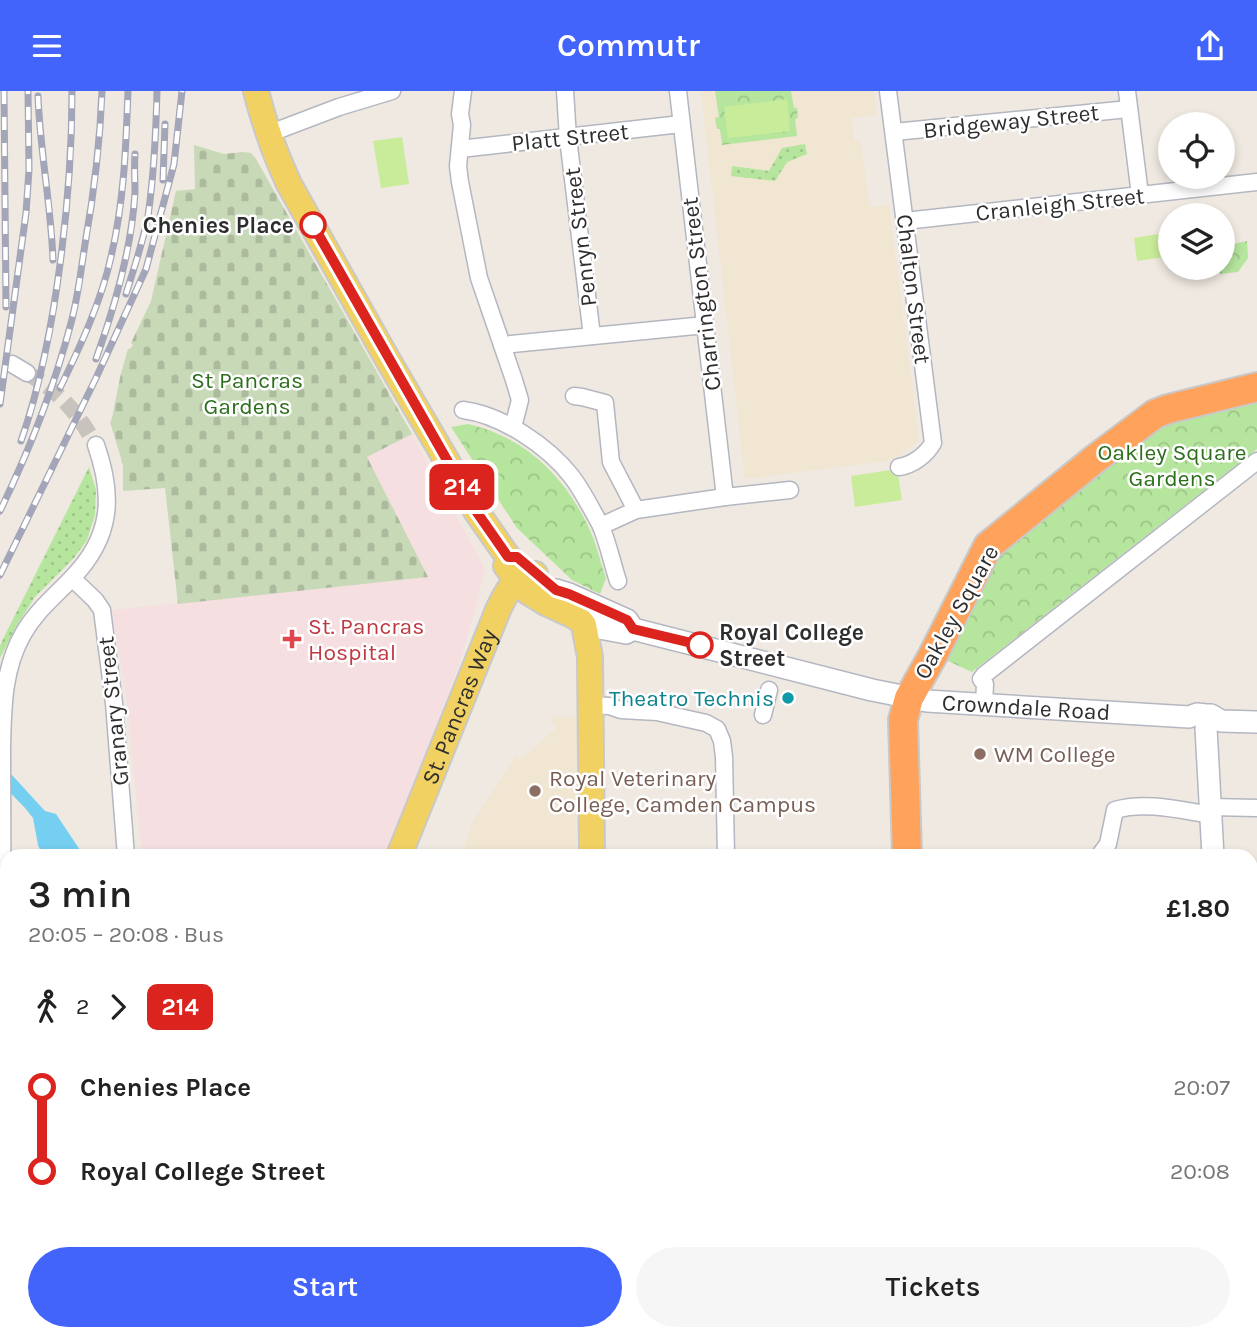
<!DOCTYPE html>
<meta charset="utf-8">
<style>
:root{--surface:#fff;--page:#f6f6f6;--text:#222;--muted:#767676;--accent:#4264fb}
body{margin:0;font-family:Karla,sans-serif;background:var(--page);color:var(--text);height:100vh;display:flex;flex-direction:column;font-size:26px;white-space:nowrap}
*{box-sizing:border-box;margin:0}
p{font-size:23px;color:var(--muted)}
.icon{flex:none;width:38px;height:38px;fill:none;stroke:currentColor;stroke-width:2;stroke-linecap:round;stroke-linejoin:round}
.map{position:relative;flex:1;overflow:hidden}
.side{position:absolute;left:0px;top:758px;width:1258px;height:492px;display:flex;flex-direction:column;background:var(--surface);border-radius:21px 21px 0 0;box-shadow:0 4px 10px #0003}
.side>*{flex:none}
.badge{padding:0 14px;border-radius:10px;font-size:24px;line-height:46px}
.buttons{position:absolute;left:1158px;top:21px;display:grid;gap:14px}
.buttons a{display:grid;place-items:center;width:77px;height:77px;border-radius:50%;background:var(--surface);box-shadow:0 4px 10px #0003;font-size:35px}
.map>.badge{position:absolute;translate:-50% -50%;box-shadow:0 0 0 4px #fff}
.legs{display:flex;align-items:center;gap:10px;height:77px;padding:0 28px;font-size:23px}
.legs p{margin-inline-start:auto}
.overview{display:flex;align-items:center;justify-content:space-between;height:119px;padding:0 28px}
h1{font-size:38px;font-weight:600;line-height:52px}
.action{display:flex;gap:14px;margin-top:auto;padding:14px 28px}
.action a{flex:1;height:80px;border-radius:42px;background:var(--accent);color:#fff;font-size:28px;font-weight:600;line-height:80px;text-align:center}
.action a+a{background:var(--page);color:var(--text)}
ul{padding:0 28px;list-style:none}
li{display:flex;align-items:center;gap:24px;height:84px;font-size:26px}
li i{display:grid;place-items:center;width:10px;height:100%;margin:0 9px;background:currentColor}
li i::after{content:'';width:18px;height:18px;margin:-9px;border:5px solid;border-radius:50%;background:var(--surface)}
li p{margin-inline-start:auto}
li:first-child i{background:linear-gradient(#0000 50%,currentColor 0)}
li:last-child i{background:linear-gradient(currentColor 50%,#0000 0)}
header{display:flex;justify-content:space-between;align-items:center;height:91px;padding:0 28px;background:var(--accent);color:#fff;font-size:32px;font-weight:600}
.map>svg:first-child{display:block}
.education{fill:#f0e6d1}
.medical{fill:#f5dfe0}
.grass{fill:url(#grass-dots)}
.cemetery{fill:url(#cemetery-stones)}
.park{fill:url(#park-crowns)}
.pitch{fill:#c9ec9a}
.water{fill:#75cff0}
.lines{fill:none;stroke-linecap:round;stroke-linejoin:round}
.street-tunnel{stroke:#c8c4bd;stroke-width:16;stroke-dasharray:16 8;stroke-linecap:butt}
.street-casing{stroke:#b4b7c1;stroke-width:19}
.secondary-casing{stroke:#b4b7c1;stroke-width:24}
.primary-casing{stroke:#c9c9c9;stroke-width:28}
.highway-casing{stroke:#c9c9c9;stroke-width:32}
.street{stroke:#fff;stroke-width:16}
.secondary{stroke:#fff;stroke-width:21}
.primary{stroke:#f2d163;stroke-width:24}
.highway{stroke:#ffa35c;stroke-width:28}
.rail-casing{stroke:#a3a6b8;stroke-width:7}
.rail{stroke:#fff;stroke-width:4.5;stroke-dasharray:13;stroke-linecap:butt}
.line-1-casing{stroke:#fff;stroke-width:16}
.line-1{stroke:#dc241f;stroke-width:10}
.stop-1-dot{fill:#fff;stroke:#dc241f;stroke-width:3.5}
.health-dot{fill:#e0444e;stroke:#fff;stroke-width:2.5}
.culture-dot{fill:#0f9aa8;stroke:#fff;stroke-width:2.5}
.education-dot{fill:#8d6e63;stroke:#fff;stroke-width:2.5}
.labels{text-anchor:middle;stroke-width:5;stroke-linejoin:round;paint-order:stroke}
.street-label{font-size:23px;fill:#2e2e2e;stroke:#fff}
.stop-label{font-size:23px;font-weight:bold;fill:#2e2e2e;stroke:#fff;text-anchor:end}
.park-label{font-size:23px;fill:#2c6e1b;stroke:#fff}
.health-label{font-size:23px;fill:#be3a42;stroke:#fff;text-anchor:start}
.culture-label{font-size:23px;fill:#0d838f;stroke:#fff;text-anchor:end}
.education-label{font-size:23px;fill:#785e54;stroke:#fff;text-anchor:start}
</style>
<header><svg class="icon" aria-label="menu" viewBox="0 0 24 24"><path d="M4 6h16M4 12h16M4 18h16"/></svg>Commutr<svg class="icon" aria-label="share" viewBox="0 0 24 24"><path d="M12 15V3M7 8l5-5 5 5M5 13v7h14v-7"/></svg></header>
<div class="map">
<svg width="1257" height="1248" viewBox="0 0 1257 1248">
<defs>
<pattern id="grass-dots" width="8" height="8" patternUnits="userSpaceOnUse" patternTransform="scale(1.75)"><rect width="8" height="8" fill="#b6e59e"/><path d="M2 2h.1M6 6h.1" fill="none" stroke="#9dc588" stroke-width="1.8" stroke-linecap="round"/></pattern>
<pattern id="cemetery-stones" width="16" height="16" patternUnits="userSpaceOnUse" patternTransform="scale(1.75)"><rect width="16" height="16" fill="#c8d9b8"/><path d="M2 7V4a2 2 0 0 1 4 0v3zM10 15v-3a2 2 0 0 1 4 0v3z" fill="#acbb9e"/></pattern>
<pattern id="park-crowns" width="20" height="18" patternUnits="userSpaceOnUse" patternTransform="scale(1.75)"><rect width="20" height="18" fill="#b6e59e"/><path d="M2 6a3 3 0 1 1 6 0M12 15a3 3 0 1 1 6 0" fill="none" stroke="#9dc588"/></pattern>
</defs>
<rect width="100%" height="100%" fill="#efe9e1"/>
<g class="education">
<polygon points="701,0 874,0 877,24 852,27 853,42 854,50 861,50 869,116 889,114 919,349 898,366 886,370 745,388"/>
<polygon points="554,626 578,626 576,765 461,765 473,730 516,665 520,669 557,637 552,631"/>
</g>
<polygon class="medical" points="412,343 485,478 475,519 458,578 388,761 354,765 142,765 127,611 112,519 428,486 367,366"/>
<g class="grass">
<polygon points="805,53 807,63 787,71 775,90 731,85 732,75 769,80 782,57"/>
<polygon points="89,376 96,399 95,424 87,449 74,467 35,506 17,534 0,567 0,555 2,550"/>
</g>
<polygon class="cemetery" points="194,54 224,63 243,61 251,62 256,68 412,343 367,366 428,486 178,513 165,397 123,400 123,374 110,331 112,327 121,282 128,258 130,258 133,254 131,252 151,210 176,100 195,98"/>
<g class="park">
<polygon points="715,0 791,0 794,17 797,17 798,27 795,28 797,45 722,54 720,38 717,38 715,27 719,26"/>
<polygon points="1247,150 1248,167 1238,181 1220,183 1219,177 1223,177 1223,155"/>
<polygon points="1257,307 1257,358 972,581 946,569 999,458 1164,330"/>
<path d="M468 333C524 346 563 383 588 435 596 451 600 470 606 487L600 503 572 489 517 437 451 336Z"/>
</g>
<g class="pitch">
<polygon points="787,8 790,40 728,47 724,16"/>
<polygon points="402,46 409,93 381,97 373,50"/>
<polygon points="1171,141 1171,165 1137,170 1134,147"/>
<polygon points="897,378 902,409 855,416 851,385"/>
</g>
<polygon class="water" points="0,671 45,720 56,723 84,765 43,765 38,754 33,727 25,717 0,691"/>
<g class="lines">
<path class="street-tunnel" d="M27 282C61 302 76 320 96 354"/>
<defs>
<g id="street">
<polyline points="463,0 460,23 462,34 458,75 460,91 479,187 514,289 520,309 513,336"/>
<polyline points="565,0 568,47 592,245"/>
<polyline points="678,0 725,406"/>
<path d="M888 0 933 352C926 364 913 374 899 376"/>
<polyline points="1127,0 1140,104"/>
<polyline points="894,41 1129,18"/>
<polyline points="268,43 339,16 392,0"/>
<polyline points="460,58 681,33"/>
<polyline points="905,130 1257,91"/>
<polyline points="502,254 705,234"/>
<polyline points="12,273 27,282"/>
<polyline points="574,305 582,306 605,312 611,371 636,419"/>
<path d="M463 319C502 324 548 355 572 386 582 399 592 419 600 433 608 451 612 472 618 490"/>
<polyline points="601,435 636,419 725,406 790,399"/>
<polyline points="72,487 95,509 102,519 114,612 126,765"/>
<polyline points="591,614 609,615 621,619 657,621 706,632 717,638 722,650 724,666 726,765"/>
<polyline points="984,614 985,593 981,588 984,584 1257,370"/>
<polyline points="763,624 769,599"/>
<polyline points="1210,716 1257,717"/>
<path d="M1099 765 1108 753 1115 719C1145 710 1180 719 1211 724"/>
<polyline points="1251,1010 1257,1010"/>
<path d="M0 1036 3 992 2 656C3 617 3 578 23 543 36 520 55 505 72 487 112 446 114 405 96 354"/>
<polyline points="0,1080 7,1081"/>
<polyline points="144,1242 149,1244 151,1248"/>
<polyline points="726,1242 726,1248"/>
<polyline points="800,1242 800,1248"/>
<polyline points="103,1248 107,1242"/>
<polyline points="173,1248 190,1242"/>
</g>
<g id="secondary">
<path id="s1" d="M556 499 569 503 627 529 633 538 872 599 927 610 1189 626 1197 623 1206 624H1211L1221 630 1257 631"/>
<polyline points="584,534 626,542 633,538"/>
<polyline points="1206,637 1213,765"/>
<polyline points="1242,1242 1243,1248"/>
</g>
<g id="primary">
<path d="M256 0C264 32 275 63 289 93L388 269 476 420 508 466"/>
<polyline points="508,466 506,475 523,497 528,501 546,512 572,524 580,529 584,534 590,566 592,765"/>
<path id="s2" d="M399 765 498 519C507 501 513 484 535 483"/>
<polyline points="348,1242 349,1248"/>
<polyline points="602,1242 603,1248"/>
</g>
<g id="highway">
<polyline points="907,765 903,629 909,607 933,564 988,455 1095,368 1155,323 1168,318 1257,296"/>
<polyline points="920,1242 920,1248"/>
</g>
</defs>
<use href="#street" class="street-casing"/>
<use href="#secondary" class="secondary-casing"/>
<use href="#primary" class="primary-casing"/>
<use href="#highway" class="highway-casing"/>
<use href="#street" class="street"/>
<use href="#secondary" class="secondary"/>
<use href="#primary" class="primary"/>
<use href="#highway" class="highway"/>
<defs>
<g id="rail">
<polyline points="4,0 6,216"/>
<path d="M38 5C40 60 51 114 53 169"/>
<polyline points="163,89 165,33"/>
<path d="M126 203C134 177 143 151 148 125 154 84 156 41 157 0"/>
<path d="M96 268C115 215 132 157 135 101 135 88 134 76 135 63"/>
<path d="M60 297C80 256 101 211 111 166 124 111 126 56 128 0"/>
<polyline points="0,313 26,122 29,79 28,0"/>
<path d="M21 350C42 290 53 229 61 166 68 111 72 56 72 0"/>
<path d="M0 420C29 360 54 297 71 232 78 206 81 179 85 153 94 102 100 52 102 0"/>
<polyline points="0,484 96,287 146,178 174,73 182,0"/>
</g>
</defs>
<use href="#rail" class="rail-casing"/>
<use href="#rail" class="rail"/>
</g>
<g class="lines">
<defs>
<polyline id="line-1" points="313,134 476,420 508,466 517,466 556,499 569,503 627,529 633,538 700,554"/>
</defs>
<use href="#line-1" class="line-1-casing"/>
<use href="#line-1" class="line-1"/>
</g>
<g class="stop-1-dot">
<circle cx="313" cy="134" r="12"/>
<circle cx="700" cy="554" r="12"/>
</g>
<path class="health-dot" d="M288.5 537.5h7v7h7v7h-7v7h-7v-7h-7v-7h7z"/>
<circle class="culture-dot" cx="788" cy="607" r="7"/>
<g class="education-dot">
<circle cx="980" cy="663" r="7"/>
<circle cx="535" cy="700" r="7"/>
</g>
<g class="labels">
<g class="street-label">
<text transform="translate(1011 30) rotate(-6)" y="8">Bridgeway Street</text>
<text transform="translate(570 46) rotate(-6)" y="8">Platt Street</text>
<text transform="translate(1060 113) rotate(-6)" y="8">Cranleigh Street</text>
<text transform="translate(580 146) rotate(-97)" y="8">Penryn Street</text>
<text transform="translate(914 198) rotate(83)" y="8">Chalton Street</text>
<text transform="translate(701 203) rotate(-97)" y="8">Charrington Street</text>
<text transform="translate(956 521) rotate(-61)" y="8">Oakley Square</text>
<text dy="8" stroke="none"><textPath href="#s2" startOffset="161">St. Pancras Way</textPath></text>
<text dy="8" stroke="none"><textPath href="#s1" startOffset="490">Crowndale Road</textPath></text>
<text transform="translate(113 620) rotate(-96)" y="8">Granary Street</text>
</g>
<g class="stop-label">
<text x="294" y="142">Chenies Place</text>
<text x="719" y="549" text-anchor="start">Royal College<tspan x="719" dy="26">Street</tspan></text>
</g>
<g class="park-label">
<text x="247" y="297">St Pancras<tspan x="247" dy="26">Gardens</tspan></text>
<text x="1172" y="369">Oakley Square<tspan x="1172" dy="26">Gardens</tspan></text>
</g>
<g class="health-label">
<text x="308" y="543">St. Pancras<tspan x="308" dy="26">Hospital</tspan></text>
</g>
<g class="culture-label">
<text x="774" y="615">Theatro Technis</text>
</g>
<g class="education-label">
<text x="994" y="671">WM College</text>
<text x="549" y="695">Royal Veterinary<tspan x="549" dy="26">College, Camden Campus</tspan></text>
</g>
</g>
</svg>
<div class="buttons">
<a><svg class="icon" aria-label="locate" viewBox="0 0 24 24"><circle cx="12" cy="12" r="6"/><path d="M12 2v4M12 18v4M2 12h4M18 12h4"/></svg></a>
<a><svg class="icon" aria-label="layers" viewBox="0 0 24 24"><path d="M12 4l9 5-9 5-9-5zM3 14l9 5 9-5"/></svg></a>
</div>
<b class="badge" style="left:462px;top:396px;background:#dc241f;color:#fff">214</b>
<section class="side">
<div class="overview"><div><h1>3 min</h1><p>20:05 – 20:08 · Bus</p></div><b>£1.80</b></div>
<div class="legs"><svg class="icon" aria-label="walk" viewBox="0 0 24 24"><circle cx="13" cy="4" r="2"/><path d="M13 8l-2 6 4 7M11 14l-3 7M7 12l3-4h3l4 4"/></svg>2<svg class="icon" aria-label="forward" viewBox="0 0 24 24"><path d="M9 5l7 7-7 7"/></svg><b class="badge" style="background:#dc241f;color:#fff">214</b></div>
<ul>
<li><i style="color:#dc241f"></i><b>Chenies Place</b><p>20:07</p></li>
<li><i style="color:#dc241f"></i><b>Royal College Street</b><p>20:08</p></li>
</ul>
<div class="action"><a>Start</a><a>Tickets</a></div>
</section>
</div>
